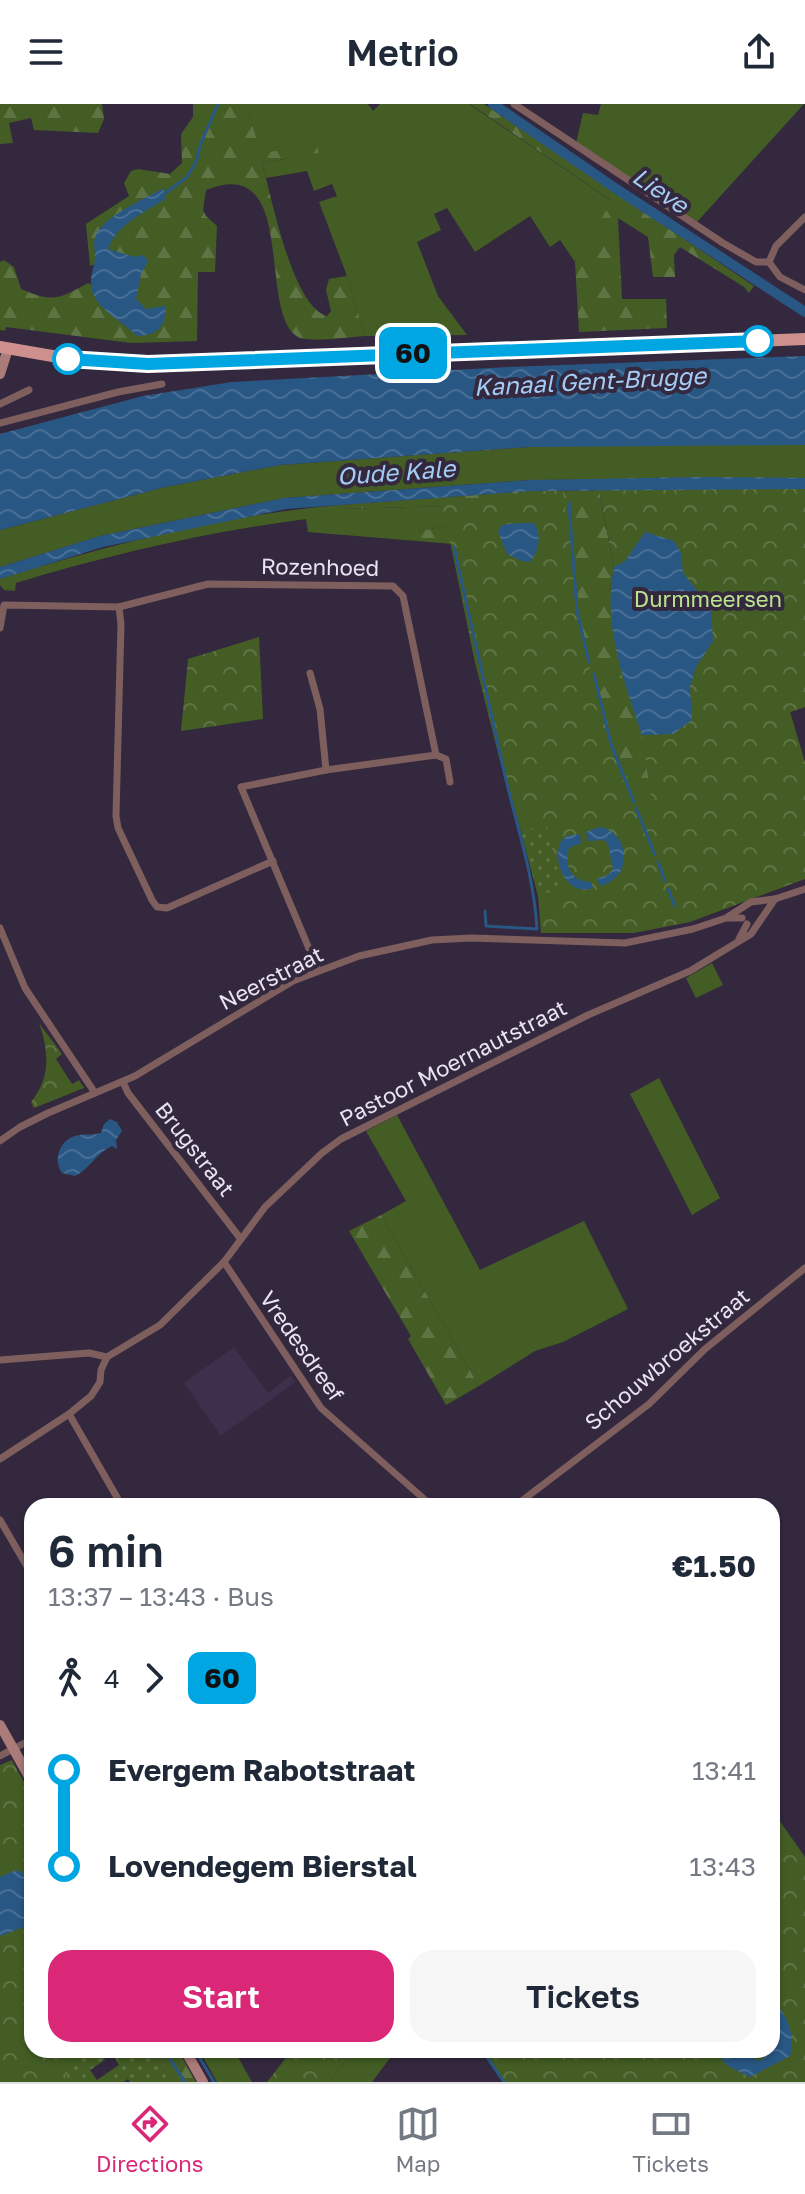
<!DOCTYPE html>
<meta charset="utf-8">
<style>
:root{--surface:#fff;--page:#f6f6f7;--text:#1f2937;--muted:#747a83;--line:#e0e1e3;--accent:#db2777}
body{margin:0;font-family:"Golos Text",sans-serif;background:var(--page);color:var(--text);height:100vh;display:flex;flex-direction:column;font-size:30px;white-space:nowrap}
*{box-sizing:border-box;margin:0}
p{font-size:26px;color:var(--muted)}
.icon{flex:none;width:44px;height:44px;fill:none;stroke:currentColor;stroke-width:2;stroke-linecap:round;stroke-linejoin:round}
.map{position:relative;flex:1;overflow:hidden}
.panel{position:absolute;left:24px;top:1394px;width:756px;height:560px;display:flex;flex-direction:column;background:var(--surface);border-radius:24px;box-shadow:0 2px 6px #0004}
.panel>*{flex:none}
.badge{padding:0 16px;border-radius:12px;font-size:28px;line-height:52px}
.map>.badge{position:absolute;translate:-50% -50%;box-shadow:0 0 0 4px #fff}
.legs{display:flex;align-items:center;gap:12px;height:88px;padding:0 24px;font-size:26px}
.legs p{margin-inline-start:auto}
.headline{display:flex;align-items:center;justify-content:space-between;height:136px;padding:0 24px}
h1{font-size:44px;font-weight:600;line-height:60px}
.button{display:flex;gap:16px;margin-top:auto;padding:16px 24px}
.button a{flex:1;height:92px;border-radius:24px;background:var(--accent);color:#fff;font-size:32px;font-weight:600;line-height:92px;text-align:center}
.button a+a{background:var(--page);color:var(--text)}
ul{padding:0 24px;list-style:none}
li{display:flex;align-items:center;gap:28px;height:96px;font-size:30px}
li i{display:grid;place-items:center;width:12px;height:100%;margin:0 10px;background:currentColor}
li i::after{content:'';width:20px;height:20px;margin:-10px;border:6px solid;border-radius:50%;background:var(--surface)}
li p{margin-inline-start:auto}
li:first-child i{background:linear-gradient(#0000 50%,currentColor 0)}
li:last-child i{background:linear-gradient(currentColor 50%,#0000 0)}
header{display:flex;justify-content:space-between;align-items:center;height:104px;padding:0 24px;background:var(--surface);font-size:36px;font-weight:600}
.tab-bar{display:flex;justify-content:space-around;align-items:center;height:112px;border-top:2px solid var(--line);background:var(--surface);font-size:22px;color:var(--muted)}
.tab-bar a{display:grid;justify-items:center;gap:4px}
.tab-bar .current{color:var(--accent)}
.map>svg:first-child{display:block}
.built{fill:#3e304c}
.grass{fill:#445d25}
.forest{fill:url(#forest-firs)}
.park{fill:url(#park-crowns)}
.garden{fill:url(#garden-dots)}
.water{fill:url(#water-waves)}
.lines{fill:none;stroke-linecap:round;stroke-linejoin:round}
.stream{stroke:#295784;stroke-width:3}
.canal{stroke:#295784;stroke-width:10}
.street{stroke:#7e5f5e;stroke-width:7}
.secondary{stroke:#ab7b79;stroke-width:10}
.primary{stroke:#ce908d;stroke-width:12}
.line-1-casing{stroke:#fff;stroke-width:18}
.line-1{stroke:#00a6e2;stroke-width:12}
.stop-1-dot{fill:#fff;stroke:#00a6e2;stroke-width:4}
.labels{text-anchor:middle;stroke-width:8;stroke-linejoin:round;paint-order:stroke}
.street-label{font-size:22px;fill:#eae3f2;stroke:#33283e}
.park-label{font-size:22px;fill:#bbe48f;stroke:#33283e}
.water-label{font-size:24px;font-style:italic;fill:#a4cbf4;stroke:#33283e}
</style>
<header><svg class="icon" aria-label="menu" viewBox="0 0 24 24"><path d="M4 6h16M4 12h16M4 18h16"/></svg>Metrio<svg class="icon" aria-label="share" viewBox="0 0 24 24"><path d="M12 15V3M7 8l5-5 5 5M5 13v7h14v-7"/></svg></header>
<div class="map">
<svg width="805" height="1978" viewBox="0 0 805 1978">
<defs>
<pattern id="forest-firs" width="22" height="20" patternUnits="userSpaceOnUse" patternTransform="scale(2)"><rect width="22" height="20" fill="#445d25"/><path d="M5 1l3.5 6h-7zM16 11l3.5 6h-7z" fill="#5f7445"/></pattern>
<pattern id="park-crowns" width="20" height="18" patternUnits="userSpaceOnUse" patternTransform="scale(2)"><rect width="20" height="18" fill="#445d25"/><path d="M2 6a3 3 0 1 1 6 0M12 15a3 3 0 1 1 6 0" fill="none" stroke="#5f7445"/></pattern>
<pattern id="garden-dots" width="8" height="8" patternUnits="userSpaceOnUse" patternTransform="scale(2)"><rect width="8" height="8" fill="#445d25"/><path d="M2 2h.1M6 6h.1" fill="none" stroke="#5f7445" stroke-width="1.8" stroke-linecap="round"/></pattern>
<pattern id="water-waves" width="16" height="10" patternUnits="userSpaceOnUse" patternTransform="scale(2)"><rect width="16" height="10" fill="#295784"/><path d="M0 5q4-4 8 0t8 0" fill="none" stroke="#486f96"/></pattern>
</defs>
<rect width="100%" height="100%" fill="#33283e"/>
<polygon class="built" points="234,1243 268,1289 291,1271 295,1278 221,1332 184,1279"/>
<g class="grass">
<polygon points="249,0 368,0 373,7 380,0 469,0 613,98 575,158 560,136 550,143 530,112 475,148 447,104 434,110 441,126 417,138 438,192 467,231 365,232 347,172 319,98 337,92 332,80 314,87 307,67 266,74 262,59 318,49 261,50 249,10"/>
<polygon points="601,0 804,0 697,118 576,39 583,9 598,11"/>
<polygon points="704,340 805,341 805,374 530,376 284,394 100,432 0,463 0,426 165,383 280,361 529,343"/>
<path d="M339 401 340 405 447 402 448 421 417 428V437L308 428 306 415C207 428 112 450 16 479L15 487 4 486 0 481V475L9 472C116 439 227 411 339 401Z"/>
<polygon points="712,859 723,881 696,894 686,874"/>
<polygon points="659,974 720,1094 692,1111 630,990"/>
<polygon points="397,1011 480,1166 584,1117 628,1205 563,1238 535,1247 479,1282 381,1111 406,1097 366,1027"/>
<polygon points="199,1946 234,1946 252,1978 217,1978"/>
<polygon points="353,1946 396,1946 372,1978 329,1978"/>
</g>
<g class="forest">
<polygon points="0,0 102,0 104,15 98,29 34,26 31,14 9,19 13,39 0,40"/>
<path d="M193 0H249V10L261 49 317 42 319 49 262 59C272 94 292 202 327 212L331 207 326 186 329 175 347 172 365 232C351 233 308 239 298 233 256 209 300 48 206 86L203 106 206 112 217 122 215 168H198L197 237 131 239 6 223 5 227 0 226V158L4 156 14 163 21 185C53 199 59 195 88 179L94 182 104 157 90 162 86 120 129 92 124 79 131 67 138 65 170 70 182 59 181 30 193 13Z"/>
<polygon points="470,0 484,0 754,182 749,189 744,183 680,143 674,151 675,173 653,173 648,133 618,114 622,195 666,195 667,224 579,228 575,158 612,97"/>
<polygon points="704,385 805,385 600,392 614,463 609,487 805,603 790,608 805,659 635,700 511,700 475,558 452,440 417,437 417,428 448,421 447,402 340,405 339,401 530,387"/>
<polygon points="381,1111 479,1282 446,1301 408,1235 411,1232 349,1127"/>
<polygon points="149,1946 178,1946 196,1978 172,1978"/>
</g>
<g class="park">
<polygon points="704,385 805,385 805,603 790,608 805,659 805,775 690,818 634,829 541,829 538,791 475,558 442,399 530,387 563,387 587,556 636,699 651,694 642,631 618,561 609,487 614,463 599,386"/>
<polygon points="259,533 263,615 181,627 188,555"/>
<path d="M39 919 62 950 56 955 72 980 79 976 84 984 34 1004 31 998C51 974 49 947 39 919Z"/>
<polygon points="12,1656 32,1693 32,1946 106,1946 70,1978 0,1978 0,1661"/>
<polygon points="772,1706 805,1753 805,1978 504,1978 484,1946 772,1946"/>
<polygon points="292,1946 353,1946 329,1978 267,1978"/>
</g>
<g class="garden">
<polygon points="547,723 562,784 538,792 521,726"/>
<polygon points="79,1946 115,1946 109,1950 107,1946 101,1950 105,1956 90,1966 97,1976 119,1961 115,1954 121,1950 124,1953 129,1949 127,1946 149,1946 172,1978 130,1978 128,1975 123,1978 65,1978 73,1951"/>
</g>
<g class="water">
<path d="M164 84 165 95C145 108 115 122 108 145L135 153 143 151 148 157 141 170 136 195 146 205 165 202C167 222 157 232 137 232 124 218 100 208 93 189 87 175 95 165 95 153 95 146 93 140 95 134 100 113 147 94 164 84Z"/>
<polygon points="805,252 805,341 529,343 280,361 165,383 0,426 0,330 143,292 232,278 509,263"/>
<polygon points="704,373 805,374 805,385 530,387 286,405 103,443 0,475 0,463 100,432 284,394 530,376"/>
<path d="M520 419H534C542 431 539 447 530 458L522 457 507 450 498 427 502 421Z"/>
<path d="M645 428 674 437 681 449 683 469 711 504 713 537 696 563 690 583 692 616 673 630 642 631C624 577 602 520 614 463L625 457Z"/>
<path d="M600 723C628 727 636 773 600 782L597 775 608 771 613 765 608 740 604 736 588 737 586 728Z"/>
<path d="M580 730 581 739 569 744C564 763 571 777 591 778L593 784C567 794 551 757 561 737L567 732Z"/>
<path d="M110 1015 117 1018 122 1027 116 1036 117 1045 112 1042C96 1049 90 1065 75 1072L62 1069C53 1056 59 1037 75 1032 84 1029 91 1032 101 1029L104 1020Z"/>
<polygon points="16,1766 32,1774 32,1820 0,1832 0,1773"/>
<path d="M772 1893C786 1912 796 1928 790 1952L750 1973 728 1962 714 1946H743L748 1952 759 1957 772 1948Z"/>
</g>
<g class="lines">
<g class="stream">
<polyline points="161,92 187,73 196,58 201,39 218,0"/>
<polyline points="569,399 577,507 589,558"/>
<path d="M454 443C471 520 488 598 506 676 518 726 534 773 537 825L486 822 485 807"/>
<polyline points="594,570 611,640 634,698"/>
<polyline points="636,704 655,751"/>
<polyline points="658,758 665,777"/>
<polyline points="668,785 675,802"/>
<polyline points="164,1946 185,1978"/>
<polyline points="195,1946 214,1978"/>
<polyline points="482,1946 504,1978"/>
</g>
<polyline class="canal" points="493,0 618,86 805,208"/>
<g class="street">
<polyline points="514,0 723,139 756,158 769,158"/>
<polyline points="805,113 776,142 769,158 780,173 805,186"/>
<polyline points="0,300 29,286"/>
<polyline points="0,319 118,288 162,280"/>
<polyline points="119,503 121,520 116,712 118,724 152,796 157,803 167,804 273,757"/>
<polyline points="0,524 4,501 119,503 208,480 393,482 403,492 436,651 326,666 241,683 318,866"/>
<polyline points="310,569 320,605 326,666"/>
<polyline points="436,651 446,655 450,678"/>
<polyline points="728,814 742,814"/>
<polyline points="0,824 25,884 95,989"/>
<polyline points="739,835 747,820"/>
<polyline points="123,978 128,989 240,1134"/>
<polyline points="0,1037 20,1023 48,1009 135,972 293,877 359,852 432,836 471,834 625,839 693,825 726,814 751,798 775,795 805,785"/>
<polyline points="224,1158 321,1304 432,1402"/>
<polyline points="0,1256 89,1249 107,1253"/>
<polyline points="69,1310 122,1402"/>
<polyline points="0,1355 69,1310 91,1292 100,1278 101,1266 107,1253 160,1221 224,1158 265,1103 322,1049 341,1035 588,911 690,867 751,830 775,795"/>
<polyline points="515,1402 649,1300 705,1245 805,1164"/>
<polyline points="0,1416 32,1471"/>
<polyline points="0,1652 32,1635"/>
</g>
<g class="secondary">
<polyline points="0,270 8,245"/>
<polyline points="0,1621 32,1678"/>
<polyline points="185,1946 203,1978"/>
</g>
<polyline class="primary" points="0,243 87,258 148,260 805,235"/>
</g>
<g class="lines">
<defs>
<polyline id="line-1" points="68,255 148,260 758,237"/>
</defs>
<use href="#line-1" class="line-1-casing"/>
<use href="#line-1" class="line-1"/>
</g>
<g class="stop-1-dot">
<circle cx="758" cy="237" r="14"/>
<circle cx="68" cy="255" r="14"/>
</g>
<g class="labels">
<g class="street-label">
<text transform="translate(320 463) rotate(1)" y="8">Rozenhoed</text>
<text transform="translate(271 874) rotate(-27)" y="8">Neerstraat</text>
<text transform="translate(453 959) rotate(-27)" y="8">Pastoor Moernautstraat</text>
<text transform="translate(195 1045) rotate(52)" y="8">Brugstraat</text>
<text transform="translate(302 1242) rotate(55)" y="8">Vredesdreef</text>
<text transform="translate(667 1255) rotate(-40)" y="8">Schouwbroekstraat</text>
</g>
<g class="park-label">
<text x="708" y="503">Durmmeersen</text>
</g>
<g class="water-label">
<text transform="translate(660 87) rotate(34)" y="8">Lieve</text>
<text transform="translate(590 278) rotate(-3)" y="8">Kanaal Gent-Brugge</text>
<text transform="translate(396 369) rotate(-4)" y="8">Oude Kale</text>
</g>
</g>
</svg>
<b class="badge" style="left:413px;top:249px;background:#00a6e2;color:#111">60</b>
<section class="panel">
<div class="headline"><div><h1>6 min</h1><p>13:37 – 13:43 · Bus</p></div><b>€1.50</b></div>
<div class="legs"><svg class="icon" aria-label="walk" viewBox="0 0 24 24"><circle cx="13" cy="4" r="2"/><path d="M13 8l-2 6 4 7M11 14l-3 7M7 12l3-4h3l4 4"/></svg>4<svg class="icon" aria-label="forward" viewBox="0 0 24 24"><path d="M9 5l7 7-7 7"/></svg><b class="badge" style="background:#00a6e2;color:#111">60</b></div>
<ul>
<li><i style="color:#00a6e2"></i><b>Evergem Rabotstraat</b><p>13:41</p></li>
<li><i style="color:#00a6e2"></i><b>Lovendegem Bierstal</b><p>13:43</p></li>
</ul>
<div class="button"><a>Start</a><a>Tickets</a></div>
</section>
</div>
<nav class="tab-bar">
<a class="current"><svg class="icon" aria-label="directions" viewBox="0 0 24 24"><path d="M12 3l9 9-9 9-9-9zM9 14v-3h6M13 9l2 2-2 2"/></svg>Directions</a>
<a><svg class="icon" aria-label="map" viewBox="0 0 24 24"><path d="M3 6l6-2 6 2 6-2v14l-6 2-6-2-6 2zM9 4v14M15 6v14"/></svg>Map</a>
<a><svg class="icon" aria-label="tickets" viewBox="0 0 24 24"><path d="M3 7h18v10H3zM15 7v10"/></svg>Tickets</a>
</nav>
